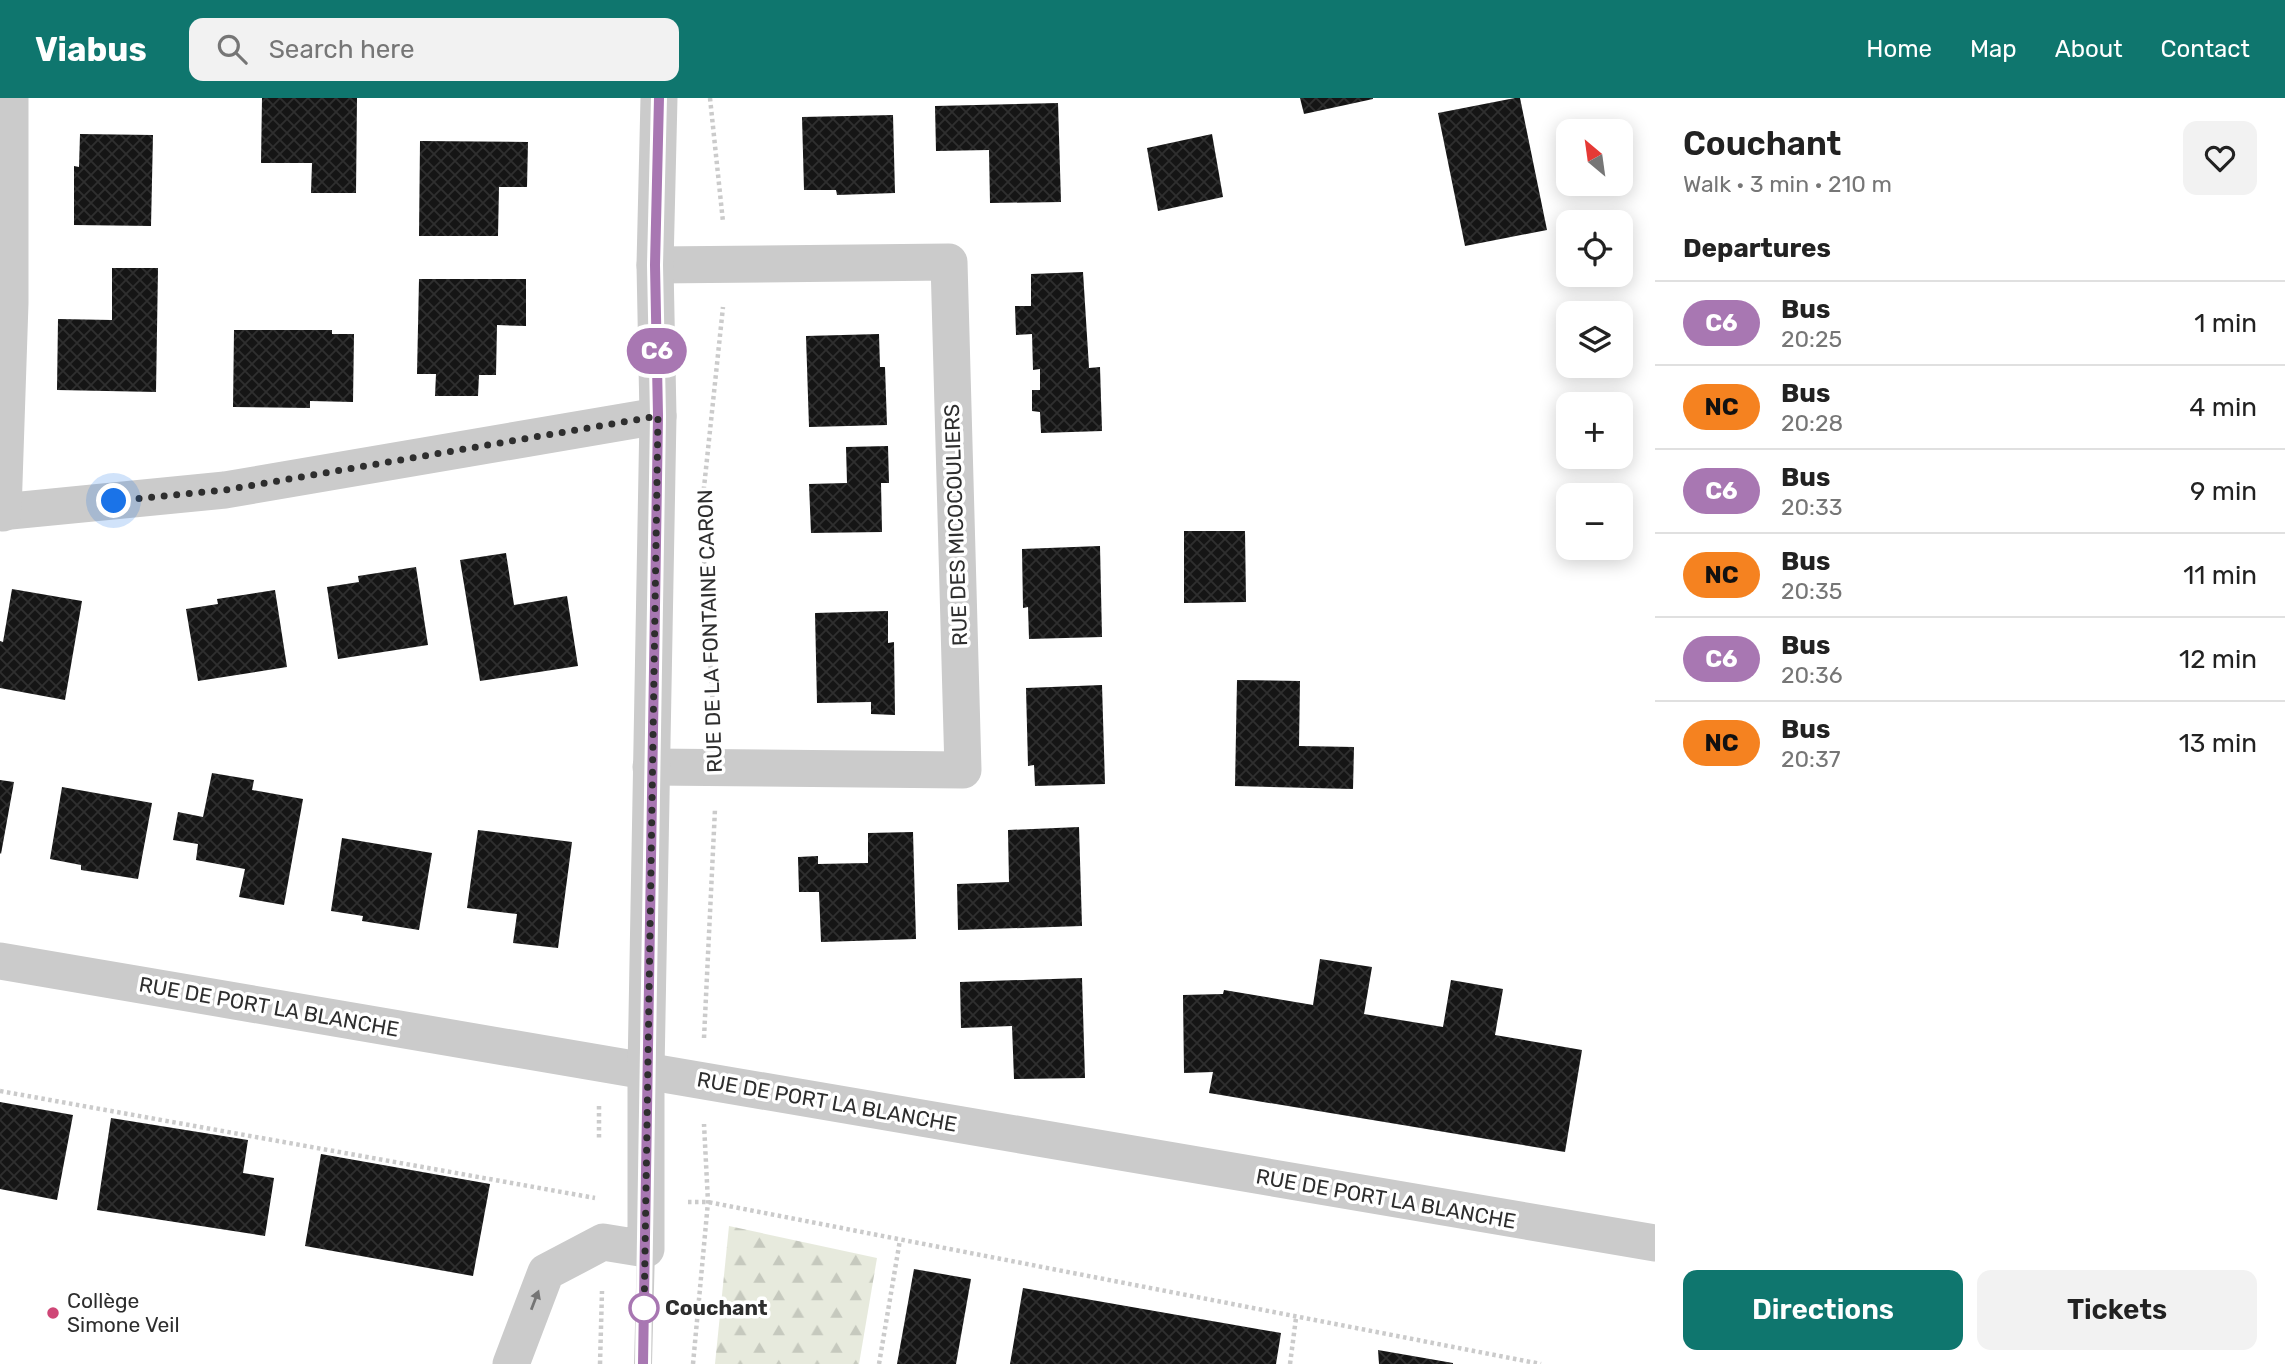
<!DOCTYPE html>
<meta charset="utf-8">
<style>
:root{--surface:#fff;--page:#f2f2f2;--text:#222;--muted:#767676;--line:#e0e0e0;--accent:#0f766e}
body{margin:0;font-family:Rubik,sans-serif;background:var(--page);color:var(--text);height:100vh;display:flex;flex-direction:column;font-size:26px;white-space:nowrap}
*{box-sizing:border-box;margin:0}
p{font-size:23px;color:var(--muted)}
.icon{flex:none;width:38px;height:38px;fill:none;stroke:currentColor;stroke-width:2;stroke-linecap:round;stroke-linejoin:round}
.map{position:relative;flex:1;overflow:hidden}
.sheet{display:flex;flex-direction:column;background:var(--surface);width:630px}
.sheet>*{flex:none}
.badge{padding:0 14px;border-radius:23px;font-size:24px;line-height:46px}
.needle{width:46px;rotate:331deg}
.fabs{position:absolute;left:1556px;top:21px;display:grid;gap:14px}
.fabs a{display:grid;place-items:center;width:77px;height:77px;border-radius:14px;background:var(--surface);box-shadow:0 4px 18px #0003;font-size:35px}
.you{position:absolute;width:35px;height:35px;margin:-18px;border:5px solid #fff;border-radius:50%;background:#1a73e8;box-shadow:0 0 0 10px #1a73e833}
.map>.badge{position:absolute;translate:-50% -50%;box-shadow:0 0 0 4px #fff}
h2{padding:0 28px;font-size:26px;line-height:63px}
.round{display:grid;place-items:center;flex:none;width:74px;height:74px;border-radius:14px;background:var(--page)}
.headline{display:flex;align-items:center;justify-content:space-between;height:119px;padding:0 28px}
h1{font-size:33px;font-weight:600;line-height:52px}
.action{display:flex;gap:14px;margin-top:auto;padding:14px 28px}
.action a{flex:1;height:80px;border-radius:14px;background:var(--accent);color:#fff;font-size:28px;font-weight:600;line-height:80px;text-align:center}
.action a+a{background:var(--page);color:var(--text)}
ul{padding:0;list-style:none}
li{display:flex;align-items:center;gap:21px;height:84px;padding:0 28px;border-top:2px solid var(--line)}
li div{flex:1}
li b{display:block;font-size:26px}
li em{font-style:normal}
li .badge{min-width:77px;font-weight:700;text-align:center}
header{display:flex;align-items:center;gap:42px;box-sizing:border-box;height:98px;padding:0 35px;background:var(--accent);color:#fff}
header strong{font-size:33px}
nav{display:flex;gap:38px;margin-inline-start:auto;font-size:24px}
.search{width:490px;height:63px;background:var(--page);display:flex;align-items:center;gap:18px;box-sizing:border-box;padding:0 24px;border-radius:14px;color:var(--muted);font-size:26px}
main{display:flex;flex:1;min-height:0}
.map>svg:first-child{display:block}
.forest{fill:url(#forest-firs)}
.building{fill:url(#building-cross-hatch)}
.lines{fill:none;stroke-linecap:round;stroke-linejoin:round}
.path{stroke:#cbcbcb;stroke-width:4.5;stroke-dasharray:3.5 3.5;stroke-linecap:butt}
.lane{stroke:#cbcbcb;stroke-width:18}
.street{stroke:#cbcbcb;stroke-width:37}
.oneway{fill:#757575}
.line-casing{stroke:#fff;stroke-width:16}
.line{stroke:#a877b2;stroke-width:10}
.walk{stroke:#2e2e2e;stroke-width:7;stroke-dasharray:0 12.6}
.stop-dot{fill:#fff;stroke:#a877b2;stroke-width:3.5}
.poi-dot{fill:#cf4676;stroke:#fff;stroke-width:2.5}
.labels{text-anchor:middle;stroke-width:7;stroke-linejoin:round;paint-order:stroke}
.street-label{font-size:21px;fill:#2e2e2e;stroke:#fff}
.poi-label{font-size:21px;fill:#2e2e2e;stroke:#fff;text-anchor:start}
.stop-label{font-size:21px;font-weight:bold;fill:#2e2e2e;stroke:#fff;text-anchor:start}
</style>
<header>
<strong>Viabus</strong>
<div class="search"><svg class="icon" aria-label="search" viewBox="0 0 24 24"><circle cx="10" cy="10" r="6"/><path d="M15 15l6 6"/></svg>Search here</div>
<nav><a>Home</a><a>Map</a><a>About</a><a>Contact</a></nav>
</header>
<main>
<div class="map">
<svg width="1655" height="1266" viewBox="0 0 1655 1266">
<defs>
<pattern id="forest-firs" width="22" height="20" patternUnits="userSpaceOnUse" patternTransform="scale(1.75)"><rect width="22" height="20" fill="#e7eadd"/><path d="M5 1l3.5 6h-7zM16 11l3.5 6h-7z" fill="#c6c9be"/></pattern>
<pattern id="building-cross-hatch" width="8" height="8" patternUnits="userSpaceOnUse" patternTransform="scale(1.75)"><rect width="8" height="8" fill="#151515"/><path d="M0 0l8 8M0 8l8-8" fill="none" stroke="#2f2f2f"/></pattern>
</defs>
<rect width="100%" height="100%" fill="#fff"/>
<polygon class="forest" points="729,1128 877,1160 859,1266 715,1266"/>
<g class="building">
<polygon points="262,0 357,0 356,95 311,95 312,65 261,65"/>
<polygon points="1300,0 1373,0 1373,1 1304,16"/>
<polygon points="1515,0 1520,0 1547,132 1465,148 1438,15"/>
<polygon points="1058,5 1061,104 990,105 989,52 936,53 935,8"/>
<polygon points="893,17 895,95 837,97 836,92 804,92 802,19"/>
<polygon points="80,36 153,37 151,128 74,127 74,68 79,69"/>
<polygon points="1212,36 1223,99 1158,113 1147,50"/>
<polygon points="420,43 528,44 527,89 499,89 498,138 419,138"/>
<polygon points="112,170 158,170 156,294 57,292 58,221 112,222"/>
<polygon points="1083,174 1089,270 1100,269 1102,333 1041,335 1040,314 1032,313 1032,292 1040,292 1040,271 1033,272 1032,236 1016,237 1015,208 1031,208 1031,176"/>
<polygon points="419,181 526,181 526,228 497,227 496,277 479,277 478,298 435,298 436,276 417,276"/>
<polygon points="234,232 332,232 332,236 354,236 353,304 310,303 310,310 233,309"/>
<polygon points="879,236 880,269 885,269 887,327 809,329 806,238"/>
<polygon points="888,348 889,385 881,385 882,434 811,435 809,386 847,385 846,349"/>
<polygon points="1184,433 1245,433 1246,504 1184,505"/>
<polygon points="1100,448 1102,539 1029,541 1028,509 1023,510 1022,451"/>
<polygon points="506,455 514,507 567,498 578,568 480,583 460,462"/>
<polygon points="416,469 428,547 338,561 327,489 359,484 358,478"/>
<polygon points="12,491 82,503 65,602 0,590 0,543 3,544"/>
<polygon points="275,492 287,569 198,583 186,511 218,506 217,501"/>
<polygon points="888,513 888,545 894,544 895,617 871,616 871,604 817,605 815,515"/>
<polygon points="1237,582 1300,583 1299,648 1354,649 1353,691 1235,688"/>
<polygon points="1102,587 1105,686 1035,688 1034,667 1028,668 1026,590"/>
<polygon points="212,675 254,682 252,692 303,701 284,807 239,799 245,771 196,762 198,746 173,742 178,714 203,719"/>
<polygon points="0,682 14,684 1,756 0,755"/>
<polygon points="62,689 152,705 138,781 81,772 81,767 50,761"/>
<polygon points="1079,729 1082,828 958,832 957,786 1009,784 1008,732"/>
<polygon points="478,732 572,744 558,850 513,845 517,816 467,810"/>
<polygon points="913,734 916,841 821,844 819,794 799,794 798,759 818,758 818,766 868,765 868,735"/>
<polygon points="342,740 432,755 419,832 362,823 363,818 331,813"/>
<polygon points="1320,861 1372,869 1364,916 1443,929 1451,882 1503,891 1495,937 1582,952 1565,1054 1209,995 1213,974 1184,975 1183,897 1223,896 1224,892 1313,907"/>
<polygon points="1082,880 1085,980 1014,981 1012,928 961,930 960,884"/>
<polygon points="0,1004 73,1017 57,1102 0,1091"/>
<polygon points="111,1020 248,1042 243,1075 274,1080 265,1138 97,1112"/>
<polygon points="321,1056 490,1086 473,1178 305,1148"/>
<polygon points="914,1171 971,1181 956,1266 897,1266"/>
<polygon points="1023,1190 1281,1235 1276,1266 1010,1266"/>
<polygon points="1378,1252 1453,1265 1453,1266 1379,1266"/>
</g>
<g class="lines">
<g class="path">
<polyline points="710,0 723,124"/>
<polyline points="703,399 723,209"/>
<polyline points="702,428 714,626"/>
<polyline points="704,940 715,711"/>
<polyline points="0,993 595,1100"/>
<polyline points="599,1008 599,1041"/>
<polyline points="688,1104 708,1104 1541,1266"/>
<polyline points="600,1266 602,1193"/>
<polyline points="693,1266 708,1104 704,1026"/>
<polyline points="879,1266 900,1142"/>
<polyline points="1290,1266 1296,1220"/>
</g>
<polyline class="lane" points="643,1266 646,1151"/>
<g class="street">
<polyline points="0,414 225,392 658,318"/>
<polyline points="3,415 10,205 10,0"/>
<polyline points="651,669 963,672 949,164 655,167"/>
<polyline points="0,863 1655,1145"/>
<polyline points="511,1266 546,1174 603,1144 646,1151 646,973 658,318 655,167 659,0"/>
</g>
</g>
<defs><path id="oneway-solid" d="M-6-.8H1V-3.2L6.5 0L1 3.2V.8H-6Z" transform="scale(1.75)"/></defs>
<use class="oneway" href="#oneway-solid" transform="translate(535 1202) rotate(-69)"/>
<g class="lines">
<defs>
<polyline id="line" points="643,1266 658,318 655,167 659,0"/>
</defs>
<use href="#line" class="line-casing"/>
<use href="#line" class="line"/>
<polyline class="walk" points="114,403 225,392 658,318 644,1220 644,1210"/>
</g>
<circle class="stop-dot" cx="644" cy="1210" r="14"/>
<circle class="poi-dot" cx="53" cy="1215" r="7"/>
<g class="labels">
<g class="street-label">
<text transform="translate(956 427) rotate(-92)" y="7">RUE DES MICOCOULIERS</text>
<text transform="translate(710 533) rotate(-92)" y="7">RUE DE LA FONTAINE CARON</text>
<text transform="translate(269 909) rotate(10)" y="7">RUE DE PORT LA BLANCHE</text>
<text transform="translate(827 1004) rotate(10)" y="7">RUE DE PORT LA BLANCHE</text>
<text transform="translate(1386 1101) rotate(10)" y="7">RUE DE PORT LA BLANCHE</text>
</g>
<g class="poi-label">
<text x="67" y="1210">Collège<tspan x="67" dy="24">Simone Veil</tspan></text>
</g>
<g class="stop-label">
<text x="665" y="1217">Couchant</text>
</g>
</g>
</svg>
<div class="fabs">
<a><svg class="needle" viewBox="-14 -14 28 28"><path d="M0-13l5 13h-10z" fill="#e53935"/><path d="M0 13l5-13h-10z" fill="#767676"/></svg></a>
<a><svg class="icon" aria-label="locate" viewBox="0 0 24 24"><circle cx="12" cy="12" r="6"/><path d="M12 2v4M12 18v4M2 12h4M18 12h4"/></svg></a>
<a><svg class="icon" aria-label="layers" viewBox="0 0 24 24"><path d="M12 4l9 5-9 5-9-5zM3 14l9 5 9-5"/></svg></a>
<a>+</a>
<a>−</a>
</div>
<div class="you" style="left:114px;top:403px"></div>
<b class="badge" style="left:657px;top:253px;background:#a877b2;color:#fff">C6</b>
</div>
<section class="sheet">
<div class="headline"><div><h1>Couchant</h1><p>Walk · 3 min · 210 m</p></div><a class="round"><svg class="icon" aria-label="heart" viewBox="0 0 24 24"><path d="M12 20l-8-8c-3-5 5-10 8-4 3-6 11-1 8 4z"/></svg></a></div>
<h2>Departures</h2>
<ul>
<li><span class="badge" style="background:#a877b2;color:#fff">C6</span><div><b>Bus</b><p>20:25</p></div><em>1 min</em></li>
<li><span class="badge" style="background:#f58220;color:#111">NC</span><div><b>Bus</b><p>20:28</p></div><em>4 min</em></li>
<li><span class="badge" style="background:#a877b2;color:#fff">C6</span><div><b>Bus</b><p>20:33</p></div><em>9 min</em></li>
<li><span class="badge" style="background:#f58220;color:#111">NC</span><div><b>Bus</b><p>20:35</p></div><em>11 min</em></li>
<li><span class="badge" style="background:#a877b2;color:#fff">C6</span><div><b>Bus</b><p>20:36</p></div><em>12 min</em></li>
<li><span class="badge" style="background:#f58220;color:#111">NC</span><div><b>Bus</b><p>20:37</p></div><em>13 min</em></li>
</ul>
<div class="action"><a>Directions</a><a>Tickets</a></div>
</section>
</main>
